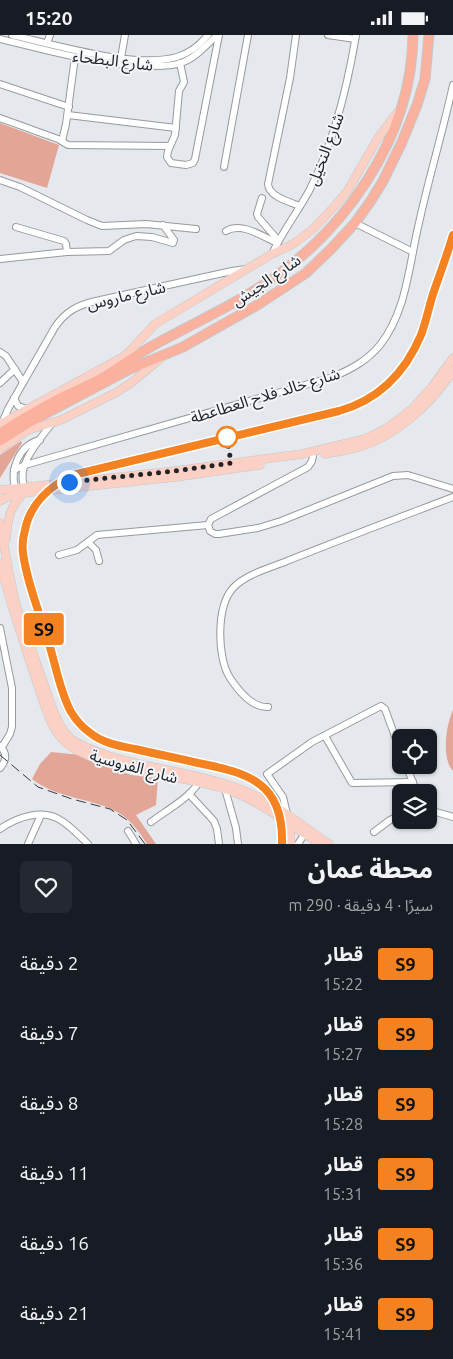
<!DOCTYPE html>
<html lang="ar">
<meta charset="utf-8">
<style>
:root{--surface:#171b24;--page:#242831;--text:#f1f3f6;--muted:#9ea1a6}
body{margin:0;font-family:Ubuntu,"Noto Sans Arabic",sans-serif;background:var(--page);color:var(--text);direction:rtl;height:100vh;display:flex;flex-direction:column;font-size:19px;white-space:nowrap}
*{box-sizing:border-box;margin:0}
p{font-size:16px;color:var(--muted)}
.icon{flex:none;width:28px;height:28px;fill:none;stroke:currentColor;stroke-width:2;stroke-linecap:round;stroke-linejoin:round}
.map{position:relative;height:809px;overflow:hidden;direction:ltr}
.details{display:flex;flex-direction:column;background:var(--surface);flex:1}
.details>*{flex:none}
.badge{padding:0 10px;border-radius:4px;font-size:18px;line-height:32px}
.controls{position:absolute;left:392px;top:694px;display:grid;gap:10px}
.controls a{display:grid;place-items:center;width:45px;height:45px;border-radius:8px;background:var(--surface);box-shadow:0 1px 4px #0004;font-size:25px}
.you{position:absolute;width:25px;height:25px;margin:-12px;border:4px solid #fff;border-radius:50%;background:#1a73e8;box-shadow:0 0 0 8px #1a73e833}
.map>.badge{position:absolute;translate:-50% -50%;box-shadow:0 0 0 2px #fff}
.round{display:grid;place-items:center;flex:none;width:52px;height:52px;border-radius:8px;background:var(--page)}
.head{display:flex;align-items:center;justify-content:space-between;height:85px;padding:0 20px}
h1{font-size:24px;font-weight:800;line-height:38px}
ul{padding:0;list-style:none}
li{display:flex;align-items:center;gap:15px;height:70px;padding:0 20px}
li div{flex:1}
li b{display:block;font-size:19px}
li em{font-style:normal}
li .badge{min-width:55px;font-weight:700;text-align:center}
.status{display:flex;justify-content:space-between;align-items:center;height:35px;padding:0 25px;background:var(--surface);direction:ltr}
.status svg{height:14px;fill:currentColor}
.map>svg:first-child{display:block}
.green{fill:#e3a595}
.lines{fill:none;stroke-linecap:round;stroke-linejoin:round}
.minor-casing{stroke:#969a9e;stroke-width:8}
.major-casing{stroke:#c6c6c7;stroke-width:9}
.highway-casing{stroke:#c6c6c7;stroke-width:11}
.minor{stroke:#fff;stroke-width:6}
.major{stroke:#fcd1c5;stroke-width:8}
.highway{stroke:#fab29f;stroke-width:9}
.rail{stroke:#37393b;stroke-width:1;stroke-dasharray:10 5;stroke-linecap:butt}
.line-casing{stroke:#fff;stroke-width:11}
.line{stroke:#f58220;stroke-width:8}
.walk{stroke:#232426;stroke-width:5;stroke-dasharray:0 9}
.stop-dot{fill:#fff;stroke:#f58220;stroke-width:2.5}
.labels{text-anchor:middle;stroke-width:4;stroke-linejoin:round;paint-order:stroke}
.street-label{font-size:16px;fill:#232426;stroke:#f2f6fb}
</style>
<div class="status"><b>15:20</b><svg viewBox="0 0 49 12"><path d="M0 12V9h3v3zM5 12V6h3v6zM10 12V3h3v9zM15 12V0h3v12zM26 1h20v11H26zM47 4h2v5h-2z"/></svg></div>
<div class="map">
<svg width="453" height="809" viewBox="0 0 453 809">
<rect width="100%" height="100%" fill="#e5e9ee"/>
<g class="green">
<polygon points="0,88 59,110 47,153 0,138"/>
<polygon points="21,406 22,408 0,443 0,420"/>
<path d="M453 675V736C441 723 446 690 453 675Z"/>
<path d="M51 717 81 720 131 740 158 743 156 770 136 780 156 809H147C140 798 133 788 122 780 95 762 58 765 32 744L40 729Z"/>
</g>
<g class="lines">
<defs>
<g id="minor">
<path d="M12 0C55 10 136 34 177 22 190 18 200 10 208 0"/>
<path d="M296 0 290 43 268 149C269 162 290 167 300 171"/>
<polyline points="328,0 355,4"/>
<path d="M0 4C47 15 94 29 143 31 155 31 169 32 181 28 195 23 206 11 217 0"/>
<polyline points="47,8 50,0"/>
<polyline points="121,23 125,0"/>
<polyline points="180,28 184,47 179,56 175,100 168,116 167,122 171,128 186,130 193,128 195,124 219,0"/>
<polyline points="0,49 69,72"/>
<polyline points="68,80 176,93"/>
<polyline points="0,83 58,104 68,110 169,111"/>
<polyline points="62,106 66,89 75,22"/>
<polyline points="224,132 248,0"/>
<polyline points="0,145 20,152 87,185 102,191 146,189 196,194"/>
<polyline points="262,163 257,179 258,182 278,205"/>
<polyline points="355,188 413,217"/>
<polyline points="16,192 64,206 66,209 67,217"/>
<path d="M226 196C242 187 262 201 277 208"/>
<path d="M272 219C282 197 297 178 309 156 334 108 347 54 356 0"/>
<polyline points="0,224 67,217 109,216 124,205 136,201 152,202 173,208 174,205 163,190"/>
<polyline points="0,317 6,321 23,347"/>
<polyline points="0,348 15,334"/>
<polyline points="14,363 18,371 27,374"/>
<path d="M2 388 8 374 55 292C66 276 78 270 96 266L232 236 246 234"/>
<polyline points="313,421 312,426 308,432 211,484 208,490 210,496 215,499 219,499 258,493 281,486 393,441 408,440 453,454"/>
<path d="M14 435 25 430 333 342C351 334 367 326 380 310 407 276 409 229 419 188 429 142 443 96 453 50"/>
<path d="M24 451C16 429 40 405 52 388"/>
<path d="M15 453C10 434 19 410 40 405"/>
<polyline points="88,507 96,515 99,526"/>
<polyline points="59,520 77,515 97,500 208,490"/>
<polyline points="0,593 12,653 12,692 10,699 2,712"/>
<path d="M268 672C252 673 238 655 230 643 217 623 216 572 233 553 246 539 270 533 287 526 342 504 398 483 453 462"/>
<polyline points="325,701 352,748 413,747"/>
<path d="M0 711C7 718 7 725 0 733"/>
<polyline points="406,730 417,758"/>
<polyline points="225,754 236,793 238,809"/>
<polyline points="189,759 214,786 217,794 219,809"/>
<polyline points="429,775 453,782"/>
<polyline points="287,779 283,762 267,739 312,707 381,671 385,674 401,718"/>
<path d="M151 787C164 777 196 759 200 744"/>
<path d="M0 794C17 782 43 773 62 786 71 792 80 801 88 809"/>
<polyline points="128,796 136,809"/>
<polyline points="374,797 390,785 401,780"/>
<polyline points="28,809 41,780"/>
<polyline points="298,809 307,795"/>
</g>
<g id="major">
<polyline points="0,389 123,322 130,316 155,289 272,219 293,209 312,195 334,172 348,155 378,103 397,78"/>
<polyline points="0,414 28,395 61,385 117,357 131,348 160,324"/>
<path d="M325 419C335 417 346 416 356 413 396 402 430 370 453 336"/>
<polyline points="0,455 175,436 264,424 302,419 365,404 387,393 412,374 432,352 453,323"/>
<polyline points="0,466 10,461 23,458 176,442 260,430"/>
<path d="M0 488 9 538 16 570 53 675C58 686 62 696 71 704 82 712 97 717 109 721 153 735 199 738 242 755 274 767 301 790 329 809"/>
<path d="M6 504C8 483 9 474 23 458"/>
<path d="M0 528C10 568 23 606 36 645 43 664 48 688 62 704 91 735 184 740 225 754 259 765 290 790 320 809"/>
<polyline points="283,789 290,797 291,809"/>
</g>
<g id="highway">
<path d="M0 398C20 385 41 373 62 362 75 356 88 350 100 344 118 333 136 320 154 310 188 291 224 275 257 254 343 200 412 104 413 0"/>
<polyline points="0,406 30,387 130,334 183,312 259,269 306,238 331,214 355,188 370,167 383,146 402,107 417,70 425,44 429,0"/>
</g>
</defs>
<use href="#minor" class="minor-casing"/>
<use href="#major" class="major-casing"/>
<use href="#highway" class="highway-casing"/>
<use href="#minor" class="minor"/>
<use href="#major" class="major"/>
<use href="#highway" class="highway"/>
<g class="rail">
<polyline points="0,720 38,752 72,764 110,774 127,785 145,809"/>
<path d="M282 809C284 750 251 739 201 729 179 724 157 719 135 714 119 711 102 708 89 697 82 692 76 685 71 677 59 656 55 629 48 605 39 577 27 547 23 518 22 510 23 502 25 495 30 469 50 451 73 440L339 376C378 365 405 337 421 300 426 287 429 272 433 259 440 239 447 220 453 200"/>
</g>
</g>
<g class="lines">
<defs>
<path id="line" d="M282 809C284 748 249 738 198 728 177 723 156 719 135 714 119 711 102 708 89 697 82 692 76 685 71 677 60 657 56 631 49 609 40 579 27 548 23 518 22 510 23 502 25 495 30 469 50 451 73 440L339 376C378 365 405 338 421 300 426 287 429 272 433 259 440 239 447 220 453 200"/>
</defs>
<use href="#line" class="line-casing"/>
<use href="#line" class="line"/>
<polyline class="walk" points="69,447 175,436 231,428 227,402"/>
</g>
<circle class="stop-dot" cx="227" cy="402" r="10"/>
<g class="labels">
<g class="street-label">
<text transform="translate(113 25) rotate(7)" y="6">شارع البطحاء</text>
<text transform="translate(325 114) rotate(-69)" y="6">شارع النخيل</text>
<text transform="translate(266 245) rotate(-34)" y="6">شارع الجيش</text>
<text transform="translate(126 260) rotate(-13)" y="6">شارع ماروس</text>
<text transform="translate(265 360) rotate(-17)" y="6">شارع خالد فلاح العطاعطة</text>
<text transform="translate(134 731) rotate(15)" y="6">شارع الفروسية</text>
</g>
</g>
</svg>
<div class="controls">
<a><svg class="icon" aria-label="locate" viewBox="0 0 24 24"><circle cx="12" cy="12" r="6"/><path d="M12 2v4M12 18v4M2 12h4M18 12h4"/></svg></a>
<a><svg class="icon" aria-label="layers" viewBox="0 0 24 24"><path d="M12 4l9 5-9 5-9-5zM3 14l9 5 9-5"/></svg></a>
</div>
<div class="you" style="left:69px;top:447px"></div>
<b class="badge" style="left:44px;top:594px;background:#f58220;color:#111">S9</b>
</div>
<section class="details">
<div class="head"><div><h1>محطة عمان</h1><p>سيرًا · 4 دقيقة · 290 m</p></div><a class="round"><svg class="icon" aria-label="heart" viewBox="0 0 24 24"><path d="M12 20l-8-8c-3-5 5-10 8-4 3-6 11-1 8 4z"/></svg></a></div>
<ul>
<li><span class="badge" style="background:#f58220;color:#111">S9</span><div><b>قطار</b><p>15:22</p></div><em>2 دقيقة</em></li>
<li><span class="badge" style="background:#f58220;color:#111">S9</span><div><b>قطار</b><p>15:27</p></div><em>7 دقيقة</em></li>
<li><span class="badge" style="background:#f58220;color:#111">S9</span><div><b>قطار</b><p>15:28</p></div><em>8 دقيقة</em></li>
<li><span class="badge" style="background:#f58220;color:#111">S9</span><div><b>قطار</b><p>15:31</p></div><em>11 دقيقة</em></li>
<li><span class="badge" style="background:#f58220;color:#111">S9</span><div><b>قطار</b><p>15:36</p></div><em>16 دقيقة</em></li>
<li><span class="badge" style="background:#f58220;color:#111">S9</span><div><b>قطار</b><p>15:41</p></div><em>21 دقيقة</em></li>
</ul>
</section>
